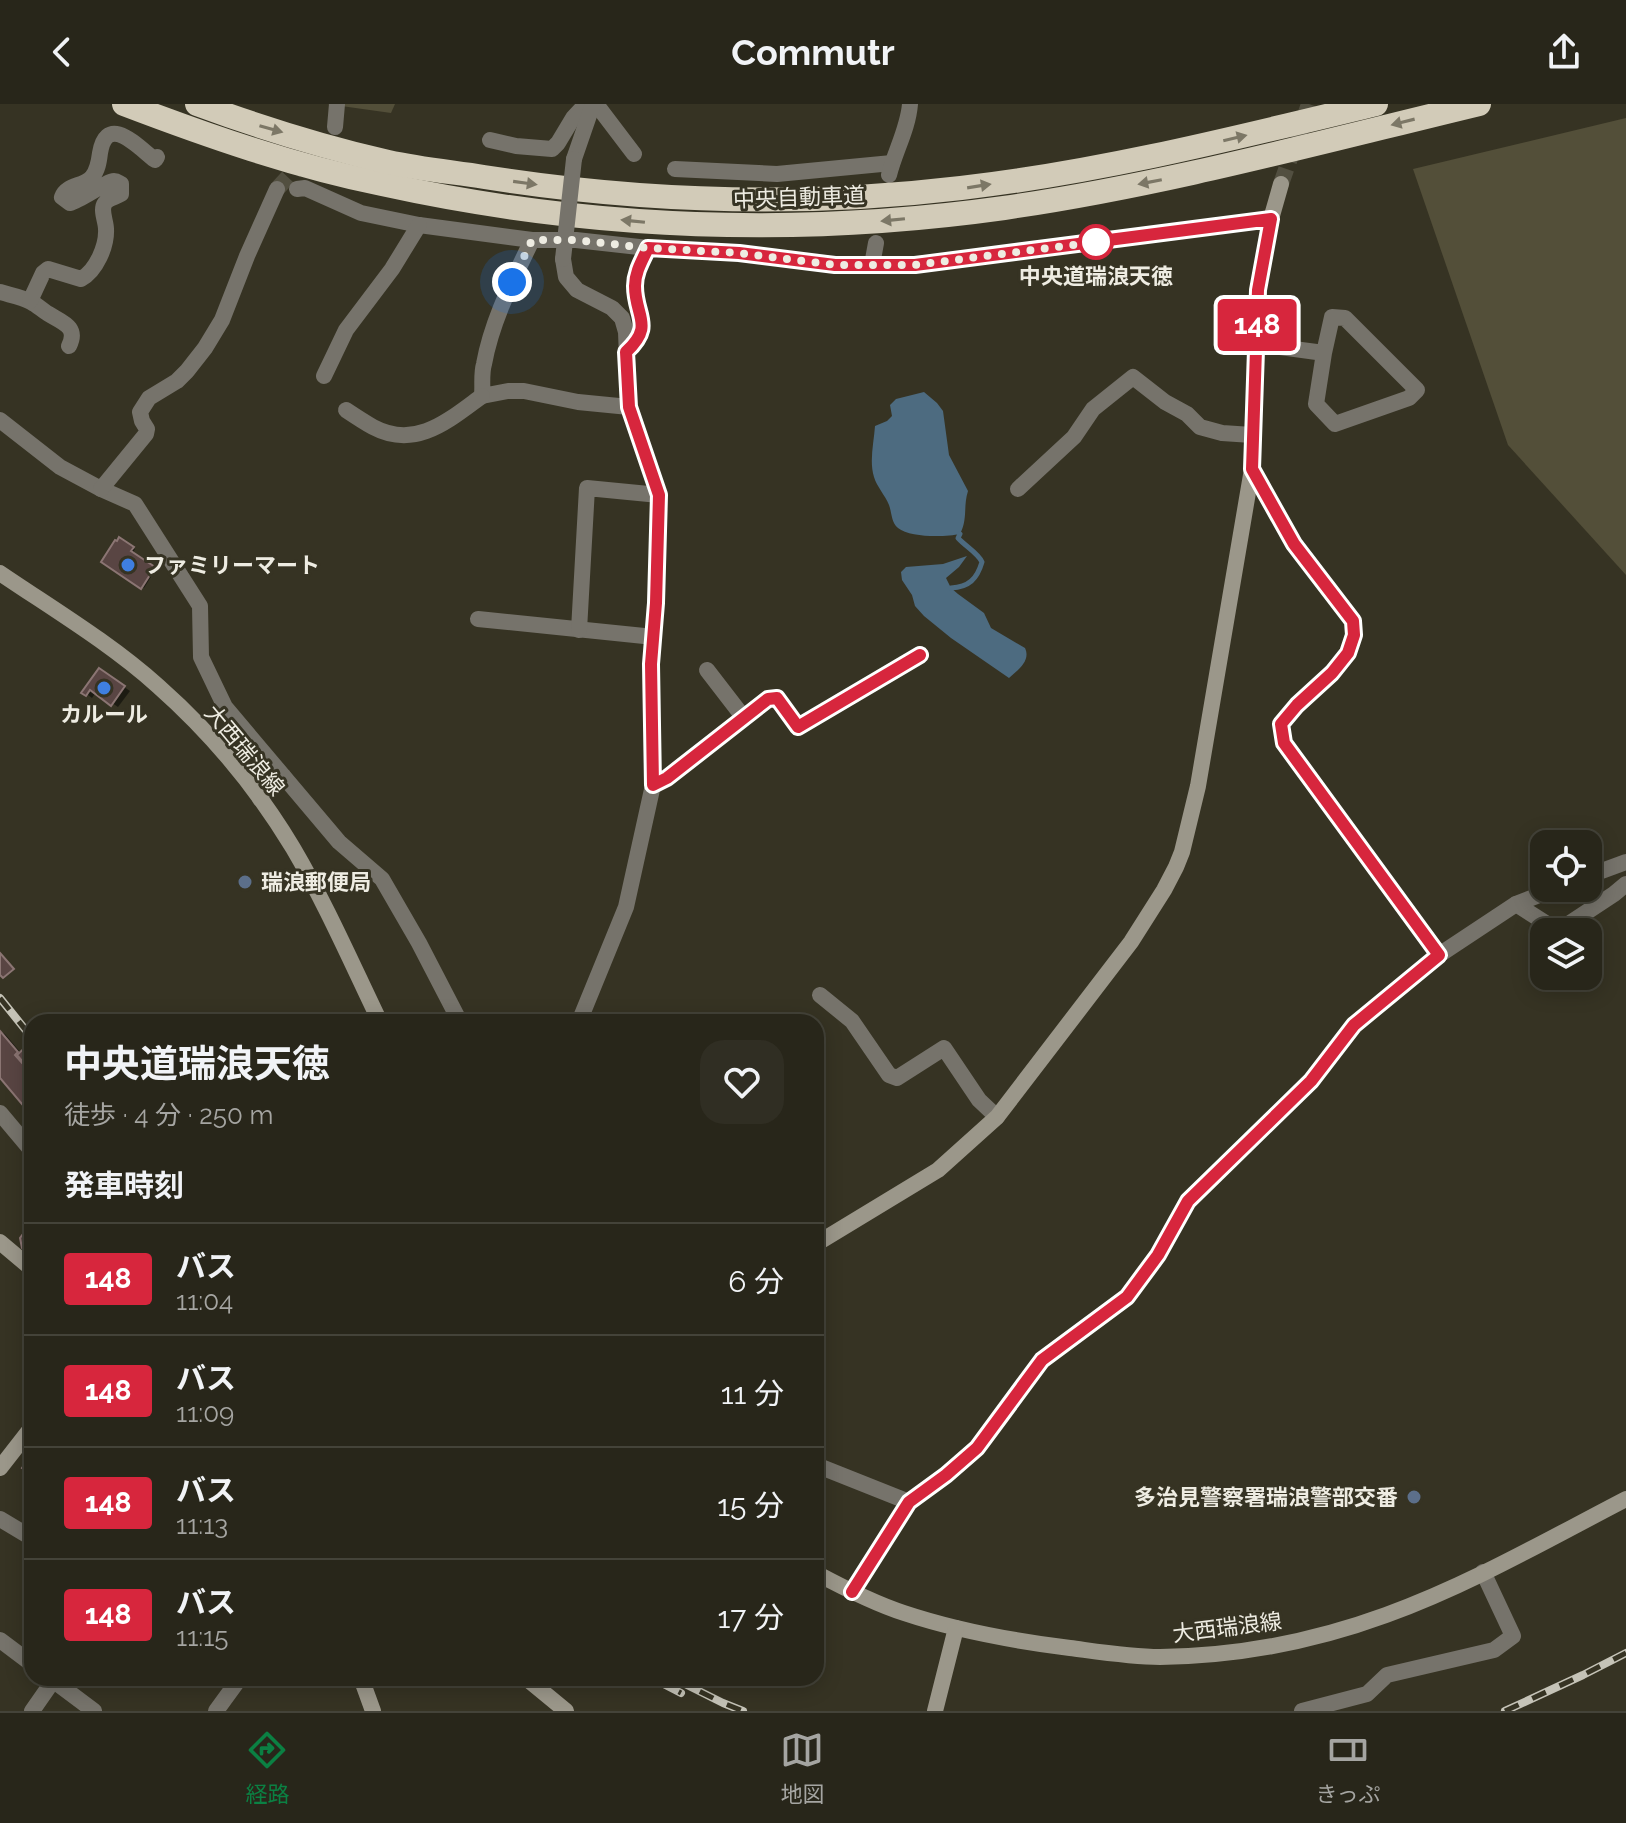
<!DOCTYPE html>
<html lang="ja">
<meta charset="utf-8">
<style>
:root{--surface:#28261a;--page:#302e23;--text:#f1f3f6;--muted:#a5a5a2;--line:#444339;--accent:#0b8043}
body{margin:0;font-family:Raleway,"Noto Sans JP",sans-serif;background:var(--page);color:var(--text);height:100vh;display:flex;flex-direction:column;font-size:30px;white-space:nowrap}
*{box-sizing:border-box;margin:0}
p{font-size:26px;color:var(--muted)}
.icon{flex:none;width:44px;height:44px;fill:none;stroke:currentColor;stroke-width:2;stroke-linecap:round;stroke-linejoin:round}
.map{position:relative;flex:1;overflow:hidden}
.panel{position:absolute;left:24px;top:910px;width:800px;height:672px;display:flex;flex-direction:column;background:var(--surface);border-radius:24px;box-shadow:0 4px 20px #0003,0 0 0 2px var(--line)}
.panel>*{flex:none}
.badge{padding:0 16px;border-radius:6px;font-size:28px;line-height:52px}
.fabs{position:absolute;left:1530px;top:726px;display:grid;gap:16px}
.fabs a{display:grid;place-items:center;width:72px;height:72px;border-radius:16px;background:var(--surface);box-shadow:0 4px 20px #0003,0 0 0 2px var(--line);font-size:40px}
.you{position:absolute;width:40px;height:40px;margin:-20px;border:6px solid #fff;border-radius:50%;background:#1a73e8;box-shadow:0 0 0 12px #1a73e833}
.map>.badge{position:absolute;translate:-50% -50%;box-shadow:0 0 0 4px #fff}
h2{padding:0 40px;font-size:30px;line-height:72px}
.round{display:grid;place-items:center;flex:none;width:84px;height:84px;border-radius:24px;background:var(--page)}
.overview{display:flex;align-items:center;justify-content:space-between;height:136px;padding:0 40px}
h1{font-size:38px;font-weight:700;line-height:60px}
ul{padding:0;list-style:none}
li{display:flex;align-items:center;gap:24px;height:112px;padding:0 40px;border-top:2px solid var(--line)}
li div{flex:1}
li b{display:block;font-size:30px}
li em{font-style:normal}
li .badge{min-width:88px;font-weight:700;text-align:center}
header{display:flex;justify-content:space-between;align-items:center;height:104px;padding:0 40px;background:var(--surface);font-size:36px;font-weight:700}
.dock{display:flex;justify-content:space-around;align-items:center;height:112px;border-top:2px solid var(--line);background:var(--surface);font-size:22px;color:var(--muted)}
.dock a{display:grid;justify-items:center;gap:4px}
.dock .current{color:var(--accent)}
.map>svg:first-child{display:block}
.green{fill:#534f39}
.water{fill:#4d6b80}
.shadow{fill:#0007}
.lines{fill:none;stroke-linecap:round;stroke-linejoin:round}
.stream{stroke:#4d6b80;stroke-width:5}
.building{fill:#594543;stroke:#8b7573;stroke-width:2}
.street-tunnel{stroke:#524f40;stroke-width:16;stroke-dasharray:16 8;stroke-linecap:butt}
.secondary-tunnel{stroke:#524f40;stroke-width:16;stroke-dasharray:16 8;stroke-linecap:butt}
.street{stroke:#76736b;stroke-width:16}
.secondary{stroke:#9b978a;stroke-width:16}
.highway{stroke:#d2cbb8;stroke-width:24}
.rail-casing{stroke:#c5c3b7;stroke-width:8}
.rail{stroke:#363323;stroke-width:5;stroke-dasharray:15;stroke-linecap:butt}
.street-bridge{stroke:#76736b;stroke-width:16}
.oneway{fill:#7c7766}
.line-casing{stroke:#fff;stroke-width:18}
.line{stroke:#d7263d;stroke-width:12}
.walk{stroke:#eeece2;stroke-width:8;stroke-dasharray:0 14.4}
.stop-dot{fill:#fff;stroke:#d7263d;stroke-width:4}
.shop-dot{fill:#3f7fe0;stroke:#363323;stroke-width:3}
.service-dot{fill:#5c6f8a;stroke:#363323;stroke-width:3}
.labels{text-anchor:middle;stroke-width:6;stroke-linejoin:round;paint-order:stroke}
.street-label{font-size:22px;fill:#eeece2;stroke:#363323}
.stop-label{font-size:22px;font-weight:bold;fill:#eeece2;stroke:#363323}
.poi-label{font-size:22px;font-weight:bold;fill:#eeece2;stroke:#363323;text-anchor:start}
</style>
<header><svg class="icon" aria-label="back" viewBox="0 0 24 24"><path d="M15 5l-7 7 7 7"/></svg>Commutr<svg class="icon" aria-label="share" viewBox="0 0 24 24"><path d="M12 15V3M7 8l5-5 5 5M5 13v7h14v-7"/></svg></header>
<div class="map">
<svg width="1626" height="1607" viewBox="0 0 1626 1607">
<rect width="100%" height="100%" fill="#363323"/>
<g class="green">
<polygon points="327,0 395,0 391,9"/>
<polygon points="1626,14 1626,471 1508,341 1413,65"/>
</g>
<g class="water">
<path d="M924 288 937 299 943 307 949 351 968 387C963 402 968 415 960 430 946 433 910 434 898 424 891 418 892 409 889 401 885 391 877 383 874 373 869 357 874 338 875 322L887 317 892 312 890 301 896 295Z"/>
<path d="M967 452 959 463 946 474 951 484 958 490 984 509 991 524 1025 544C1031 557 1018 566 1009 574L951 534 924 512 915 502 912 491 902 476 901 468 906 463 943 460Z"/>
</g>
<g class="shadow">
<polygon points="120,436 135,445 132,450 156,465 144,484 103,458"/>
<polygon points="105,570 130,587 118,603 96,588 92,594 84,588"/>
<polygon points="0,927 5,930 21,949 32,941 32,1009 0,971"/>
</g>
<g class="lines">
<path class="stream" d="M951 484C969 483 977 475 982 458 978 449 965 442 958 434L960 430"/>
</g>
<g class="building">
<polygon points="119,433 134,443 131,447 155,463 141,485 101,458 115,436 117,437"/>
<polygon points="99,564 125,582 111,602 90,586 86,592 81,589"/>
<polygon points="0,849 14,865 3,874 0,871"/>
<polygon points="0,927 18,948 15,951 32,970 32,1012 0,974"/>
<polygon points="31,938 32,940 32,969 17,951"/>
<polygon points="32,1118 32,1153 22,1144 20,1134"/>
<polygon points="31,1351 32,1352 32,1371 22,1364"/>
</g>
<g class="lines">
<polyline class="street-tunnel" points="277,85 304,56"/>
<polyline class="secondary-tunnel" points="1281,80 1309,0"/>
<g class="street">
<polyline points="596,0 634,50"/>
<polyline points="335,23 337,0"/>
<polyline points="490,36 516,42 552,45 558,39 573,14 586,0"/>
<polyline points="574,55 593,0"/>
<polyline points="675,65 777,70 892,59"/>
<path d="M889 71C895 47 908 25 910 0"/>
<path d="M297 85 305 84 361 109 419 121 532 136H576L648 144C642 156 635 168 635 182 635 213 655 221 626 248"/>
<path d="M532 136C513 176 492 216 484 260 481 270 483 282 482 292L508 287H524L578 298 629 303"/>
<polyline points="648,144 739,149 835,161 915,161 1271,115"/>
<polyline points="563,155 566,173 577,186 612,204 622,214 626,228 629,303 659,391 656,499 651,560 653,681 626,803 579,918"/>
<polyline points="872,161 876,139"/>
<path d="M0 188C10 191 22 193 31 198 37 201 42 206 47 209 61 218 79 222 69 242"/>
<path d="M30 197 43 169 48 165 81 175C96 167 107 142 106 125 106 117 100 106 105 99 108 94 116 93 121 90V80C119 79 117 77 114 77 107 77 81 96 70 99L62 93C67 80 83 83 92 73 98 66 99 57 100 49 107 8 138 43 155 56L157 53"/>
<polyline points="1257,240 1324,249 1332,213 1345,214 1417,286 1409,294 1335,320 1316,300 1324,249"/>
<polyline points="324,272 346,226 392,165 419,121"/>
<path d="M346 306C355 312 364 318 373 323 416 346 449 316 482 292"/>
<polyline points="0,316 60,363 101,385 135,400 200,502 201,553 225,603 339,738 382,775 419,839 460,918"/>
<polyline points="1252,365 1294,440 1353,517 1354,531 1348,549 1332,569 1297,601 1281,620 1284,639 1439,851"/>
<polyline points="101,385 146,330 147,325 142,317 140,308 149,294 177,277 187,267 205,244 222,216 247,152 277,85"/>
<polyline points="1018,385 1074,333 1093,305 1133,273 1165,298 1187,310 1200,323 1222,329 1252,331"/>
<polyline points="478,515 654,533"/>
<polyline points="579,526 587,384 659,391"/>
<polyline points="707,566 744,614"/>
<polyline points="653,681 667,674 768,595 777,594 798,623 920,551"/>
<polyline points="260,695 283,672"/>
<polyline points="1588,772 1626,758"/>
<polyline points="1516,800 1558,827 1614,790 1626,780"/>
<polyline points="820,891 852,917 889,971 897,974 944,944 979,996 997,1013"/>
<polyline points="0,1009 32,1047"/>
<polyline points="816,1361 909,1398"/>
<polyline points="0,1415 32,1434"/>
<polyline points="852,1488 909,1398 946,1371 977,1344 1042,1256 1127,1193 1158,1151 1188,1097 1311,977 1354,921 1439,851 1516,800 1557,784"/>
<polyline points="0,1536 32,1560"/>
<polyline points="50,1574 94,1607"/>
<polyline points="32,1607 55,1574"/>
<polyline points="216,1607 240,1574"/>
<polyline points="1302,1607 1367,1590 1387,1571 1494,1546 1513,1532 1483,1468"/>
</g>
<g class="secondary">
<path d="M0 469C53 505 110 539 158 582 210 628 257 684 293 744 326 800 352 860 380 918"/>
<polyline points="0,1138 32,1165"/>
<polyline points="816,1140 938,1066 997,1013 1131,838 1164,786 1176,763 1182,748 1198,682 1252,365 1258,186 1271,115 1281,80"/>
<polyline points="0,1364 32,1323"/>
<path d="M816 1469C844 1484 873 1499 904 1509 958 1527 1014 1537 1070 1544 1100 1548 1131 1553 1160 1553 1236 1552 1315 1537 1386 1511 1469 1481 1547 1436 1626 1395"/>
<polyline points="361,1574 373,1607"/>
<polyline points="526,1574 566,1607"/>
<polyline points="935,1607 956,1524"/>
</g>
<g class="highway">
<path d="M124 0C208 32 294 62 382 80 587 125 797 133 1004 104 1164 81 1321 38 1479 0"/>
<path d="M197 0C259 23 323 43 388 58 420 65 452 68 484 73 642 98 802 103 961 84 1101 68 1239 33 1376 0"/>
</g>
<defs>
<g id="rail">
<polyline points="0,894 32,934"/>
<polyline points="652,1574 681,1589"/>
<polyline points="673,1574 723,1599 743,1607"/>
<polyline points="1505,1607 1583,1571 1626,1549"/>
</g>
</defs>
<use href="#rail" class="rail-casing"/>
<use href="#rail" class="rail"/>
<polyline class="street-bridge" points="563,155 574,55"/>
</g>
<defs><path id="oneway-solid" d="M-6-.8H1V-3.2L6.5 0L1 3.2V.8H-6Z" transform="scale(2)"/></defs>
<g class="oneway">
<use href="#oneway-solid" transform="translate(1403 18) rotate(166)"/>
<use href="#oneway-solid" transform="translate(271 25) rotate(16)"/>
<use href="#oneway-solid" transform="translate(1235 34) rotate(-13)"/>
<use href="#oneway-solid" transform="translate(1150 78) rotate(169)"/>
<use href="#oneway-solid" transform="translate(525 79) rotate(8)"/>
<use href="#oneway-solid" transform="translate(979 82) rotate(-9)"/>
<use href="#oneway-solid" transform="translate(893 116) rotate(174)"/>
<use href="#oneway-solid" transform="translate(633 117) rotate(-174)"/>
</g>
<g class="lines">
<defs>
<path id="line" d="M852 1488 909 1398 946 1371 977 1344 1042 1256 1127 1193 1158 1151 1188 1097 1311 977 1354 921 1439 851 1284 639 1281 620 1297 601 1332 569 1348 549 1354 531 1353 517 1294 440 1252 365 1258 186 1271 115 915 161H835L739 149 648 144C642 157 635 168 635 182 635 213 655 221 626 248L629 303 659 391 656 499 651 560 653 681 667 674 768 595 777 594 798 623 920 551"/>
</defs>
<use href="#line" class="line-casing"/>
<use href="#line" class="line"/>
<polyline class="walk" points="512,178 532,136 576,136 648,144 739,149 835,161 915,161 1096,138"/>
</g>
<circle class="stop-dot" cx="1096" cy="138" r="16"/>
<g class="shop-dot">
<circle cx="128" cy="461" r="8"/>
<circle cx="104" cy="584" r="8"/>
</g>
<g class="service-dot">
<circle cx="245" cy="778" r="8"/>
<circle cx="1414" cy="1393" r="8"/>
</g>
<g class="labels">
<g class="street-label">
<text transform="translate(799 93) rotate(-2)" y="8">中央自動車道</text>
<text transform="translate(245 646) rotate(50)" y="8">大西瑞浪線</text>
<text transform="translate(1227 1523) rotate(-7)" y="8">大西瑞浪線</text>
</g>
<g class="stop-label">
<text x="1096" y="180">中央道瑞浪天徳</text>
</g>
<g class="poi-label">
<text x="144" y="469">ファミリーマート</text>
<text x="104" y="618" text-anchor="middle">カルール</text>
<text x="261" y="786">瑞浪郵便局</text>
<text x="1398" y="1401" text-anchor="end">多治見警察署瑞浪警部交番</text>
</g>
</g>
</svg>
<div class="fabs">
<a><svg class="icon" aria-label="locate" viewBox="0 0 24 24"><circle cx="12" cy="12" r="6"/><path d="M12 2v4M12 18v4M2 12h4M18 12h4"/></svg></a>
<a><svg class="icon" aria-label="layers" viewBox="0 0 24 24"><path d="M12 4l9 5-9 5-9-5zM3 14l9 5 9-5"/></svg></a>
</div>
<div class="you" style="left:512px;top:178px"></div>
<b class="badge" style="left:1257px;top:221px;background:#d7263d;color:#fff">148</b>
<section class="panel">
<div class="overview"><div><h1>中央道瑞浪天徳</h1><p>徒歩 · 4 分 · 250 m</p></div><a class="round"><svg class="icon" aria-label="heart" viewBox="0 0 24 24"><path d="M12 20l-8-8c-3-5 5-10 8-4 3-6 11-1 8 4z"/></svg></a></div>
<h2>発車時刻</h2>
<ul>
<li><span class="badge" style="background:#d7263d;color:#fff">148</span><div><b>バス</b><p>11:04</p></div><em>6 分</em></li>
<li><span class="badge" style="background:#d7263d;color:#fff">148</span><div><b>バス</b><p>11:09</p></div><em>11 分</em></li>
<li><span class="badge" style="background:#d7263d;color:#fff">148</span><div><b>バス</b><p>11:13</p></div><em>15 分</em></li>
<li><span class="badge" style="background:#d7263d;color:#fff">148</span><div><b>バス</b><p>11:15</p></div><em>17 分</em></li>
</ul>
</section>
</div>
<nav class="dock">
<a class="current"><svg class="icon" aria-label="directions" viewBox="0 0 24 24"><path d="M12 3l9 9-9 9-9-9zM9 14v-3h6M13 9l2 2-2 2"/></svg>経路</a>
<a><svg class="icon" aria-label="map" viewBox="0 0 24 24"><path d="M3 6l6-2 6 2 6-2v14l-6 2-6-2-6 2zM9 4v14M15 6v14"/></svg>地図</a>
<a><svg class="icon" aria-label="tickets" viewBox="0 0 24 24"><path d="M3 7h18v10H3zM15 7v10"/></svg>きっぷ</a>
</nav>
